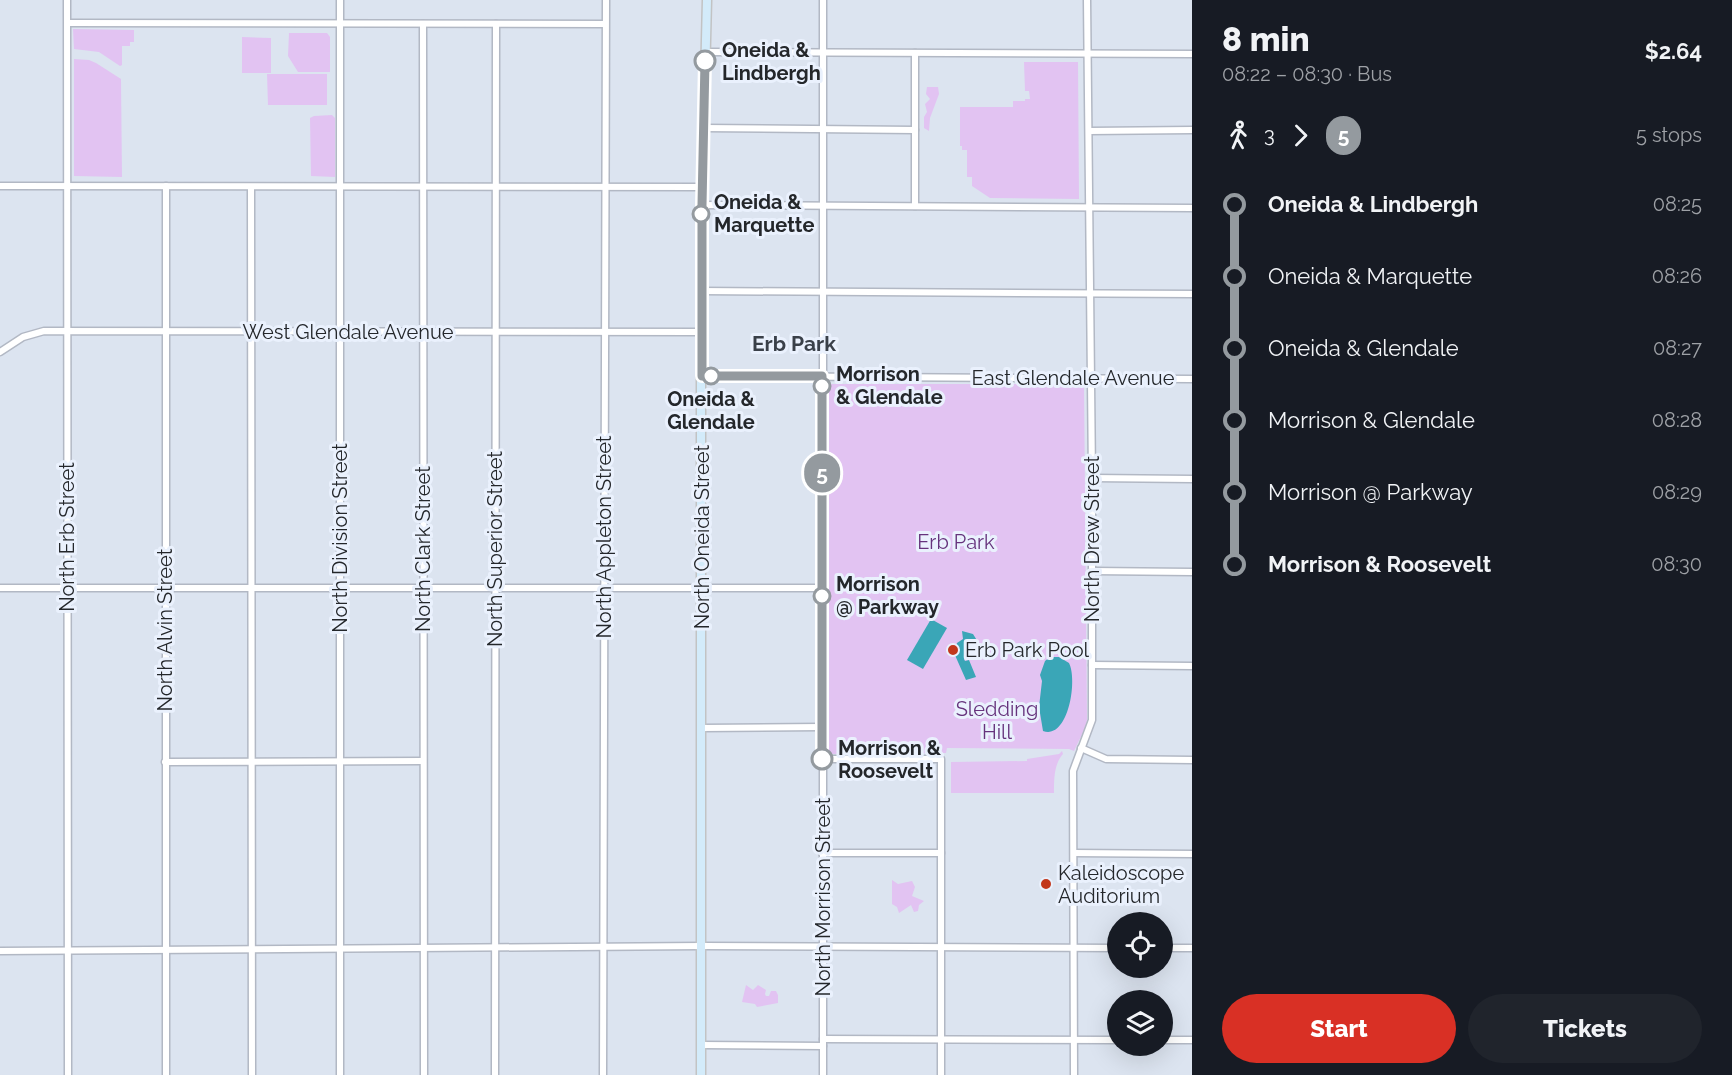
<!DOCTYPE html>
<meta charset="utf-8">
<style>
:root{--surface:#171b24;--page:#20242c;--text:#f1f3f6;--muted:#9ea1a6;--accent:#d93025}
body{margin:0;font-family:Raleway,sans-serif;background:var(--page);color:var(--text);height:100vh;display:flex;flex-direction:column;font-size:22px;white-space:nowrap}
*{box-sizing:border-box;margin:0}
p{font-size:20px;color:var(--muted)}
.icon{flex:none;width:33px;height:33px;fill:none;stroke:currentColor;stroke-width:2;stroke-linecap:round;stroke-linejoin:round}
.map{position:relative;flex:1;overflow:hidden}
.side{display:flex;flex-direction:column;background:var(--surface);width:540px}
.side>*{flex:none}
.badge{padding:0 12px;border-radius:20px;font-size:21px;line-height:39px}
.fabs{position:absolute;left:1107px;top:912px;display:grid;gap:12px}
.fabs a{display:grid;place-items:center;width:66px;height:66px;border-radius:50%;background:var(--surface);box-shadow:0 6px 24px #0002;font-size:30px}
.map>.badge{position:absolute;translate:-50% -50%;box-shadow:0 0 0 3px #fff}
.legs{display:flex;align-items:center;gap:9px;height:66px;padding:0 30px;font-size:20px}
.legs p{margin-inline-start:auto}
.headline{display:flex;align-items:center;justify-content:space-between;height:102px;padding:0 30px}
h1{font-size:33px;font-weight:800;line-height:45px}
.button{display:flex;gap:12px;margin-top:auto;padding:12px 30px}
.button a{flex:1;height:69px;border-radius:36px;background:var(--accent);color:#fff;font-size:24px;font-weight:800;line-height:69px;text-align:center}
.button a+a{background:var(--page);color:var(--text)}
ul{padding:0 30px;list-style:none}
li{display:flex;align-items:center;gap:21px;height:72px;font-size:22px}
li i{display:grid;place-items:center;width:9px;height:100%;margin:0 8px;background:currentColor}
li i::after{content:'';width:15px;height:15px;margin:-8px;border:4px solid;border-radius:50%;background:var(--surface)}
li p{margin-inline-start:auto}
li:first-child i{background:linear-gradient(#0000 50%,currentColor 0)}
li:last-child i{background:linear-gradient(currentColor 50%,#0000 0)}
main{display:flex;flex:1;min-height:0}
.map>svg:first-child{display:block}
.green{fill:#e2c3f2}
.water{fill:#3aa6b7}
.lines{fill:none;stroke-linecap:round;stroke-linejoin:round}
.minor-casing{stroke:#b2b8c4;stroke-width:9}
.major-casing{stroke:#c2c3c4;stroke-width:11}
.minor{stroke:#fff;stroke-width:6}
.major{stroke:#d3ebfa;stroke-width:8}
.line-1-casing{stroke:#fff;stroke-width:14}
.line-1{stroke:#949a9f;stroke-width:9}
.stop-1-dot{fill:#fff;stroke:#949a9f;stroke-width:3}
.poi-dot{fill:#c2371b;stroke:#eaf1fd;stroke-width:2}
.labels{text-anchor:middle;stroke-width:6;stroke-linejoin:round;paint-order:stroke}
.stop-label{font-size:20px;font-weight:bold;fill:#24272b;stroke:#eaf1fd;text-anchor:start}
.street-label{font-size:20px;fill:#24272b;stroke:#eaf1fd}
.park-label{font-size:20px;fill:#66337d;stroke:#eaf1fd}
.poi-label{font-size:20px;fill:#24272b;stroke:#eaf1fd;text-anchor:start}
.neighbourhood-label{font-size:21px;font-weight:bold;fill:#3a4049;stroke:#eaf1fd}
</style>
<main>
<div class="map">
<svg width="1192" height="1075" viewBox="0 0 1192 1075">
<rect width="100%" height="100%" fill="#dce4f0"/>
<g class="green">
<polygon points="73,29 134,30 134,42 130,42 130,46 122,46 122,65 120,66 99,52 74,49"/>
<polygon points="289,33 327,33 330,37 330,72 298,72 288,56"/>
<polygon points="242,37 271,38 271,73 242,73"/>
<polygon points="74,59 89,60 96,63 121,79 122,177 74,176"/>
<polygon points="1024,62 1078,62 1079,199 990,198 972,186 972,177 967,177 967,150 962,150 962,146 960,146 960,107 1013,107 1013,101 1025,101 1025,99 1030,99 1029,91 1025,91"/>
<polygon points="267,74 327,74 327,105 268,105"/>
<polygon points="927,87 938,87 939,94 930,118 929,131 924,128 924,117 927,112 925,104 930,99 926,94"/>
<polygon points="332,115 335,118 335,177 311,176 310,118 314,116"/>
<polygon points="827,384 1084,384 1087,720 1085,728 1074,751 1069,749 947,748 946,753 827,754"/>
<path d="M1062 751 1063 754C1054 764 1054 779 1054 793H951V762L1027 761V759L1059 754Z"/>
<polygon points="892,880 898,884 912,881 915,887 912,896 924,901 919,905 918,911 914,912 911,905 899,913 897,907 892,904"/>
<polygon points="746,985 753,990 758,985 766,990 765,994 766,996 769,996 771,991 776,991 778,995 778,1003 757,1007 755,1004 742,1002"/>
</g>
<g class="water">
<polygon points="931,619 947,628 923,669 907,660"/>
<polygon points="962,631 973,634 978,642 969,645 967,655 964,659 965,661 969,660 976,677 966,680 954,653 957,643 963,639"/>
<path d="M1050 657H1059L1069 663C1078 681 1068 740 1043 731L1039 707 1042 681 1040 675 1045 661Z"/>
</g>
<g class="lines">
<defs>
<g id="minor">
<polyline points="67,0 68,1075"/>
<polyline points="823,0 823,1075"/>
<polyline points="68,23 605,24"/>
<polyline points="423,24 424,1075"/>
<polyline points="705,52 1192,54"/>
<polyline points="703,128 915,130"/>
<polyline points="1089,131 1192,130"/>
<polyline points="0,186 702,187"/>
<polyline points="251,187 252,1075"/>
<polyline points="702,205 1192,208"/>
<polyline points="915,206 915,53"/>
<polyline points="701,291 1192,294"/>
<polyline points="0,352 23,337 44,331 702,332"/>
<polyline points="702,376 1192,379"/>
<polyline points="1092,478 1192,479"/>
<polyline points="1092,571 1192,572"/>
<polyline points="0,588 822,588"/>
<polyline points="1092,665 1192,666"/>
<polyline points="702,728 822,727"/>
<polyline points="1081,748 1106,759 1192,760"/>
<polyline points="823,759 941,759 941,1075"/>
<polyline points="165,762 423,761"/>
<polyline points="822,853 941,853"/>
<polyline points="1074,853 1192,854"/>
<polyline points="1162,948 1192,948"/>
<polyline points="0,951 703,946 1118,948"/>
<polyline points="823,1039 1118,1040"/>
<polyline points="1162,1040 1192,1040"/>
<polyline points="702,1045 823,1046"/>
<polyline points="166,1075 166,186"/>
<polyline points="340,1075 340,0"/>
<polyline points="495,1075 496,24"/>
<polyline points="603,1075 606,0"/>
<polyline points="1074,1075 1073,771 1092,720 1092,478 1087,0"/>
</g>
<polyline id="major" points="701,1075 701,239 707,0"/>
</defs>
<use href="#minor" class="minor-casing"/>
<use href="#major" class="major-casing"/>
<use href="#minor" class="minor"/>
<use href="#major" class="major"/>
</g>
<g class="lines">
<defs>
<polyline id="line-1" points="705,61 702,205 702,376 822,376 822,759"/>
</defs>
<use href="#line-1" class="line-1-casing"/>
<use href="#line-1" class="line-1"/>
</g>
<g class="stop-1-dot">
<circle cx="705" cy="61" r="10"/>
<circle cx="701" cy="214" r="8"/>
<circle cx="711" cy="376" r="8"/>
<circle cx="822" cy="386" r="8"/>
<circle cx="822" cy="596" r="8"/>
<circle cx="822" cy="759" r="10"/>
</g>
<g class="poi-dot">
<circle cx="953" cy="650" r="6"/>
<circle cx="1046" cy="884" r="6"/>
</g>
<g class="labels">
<g class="stop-label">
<text x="722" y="57">Oneida &amp;<tspan x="722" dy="23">Lindbergh</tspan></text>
<text x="714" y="209">Oneida &amp;<tspan x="714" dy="23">Marquette</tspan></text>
<text x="836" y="381">Morrison<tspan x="836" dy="23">&amp; Glendale</tspan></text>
<text x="711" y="406" text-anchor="middle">Oneida &amp;<tspan x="711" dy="23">Glendale</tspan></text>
<text x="836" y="591">Morrison<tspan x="836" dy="23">@ Parkway</tspan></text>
<text x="838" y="755">Morrison &amp;<tspan x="838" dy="23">Roosevelt</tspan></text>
</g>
<g class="street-label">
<text x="348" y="339">West Glendale Avenue</text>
<text x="1073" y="385">East Glendale Avenue</text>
<text transform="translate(67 537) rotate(-90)" y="7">North Erb Street</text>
<text transform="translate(604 537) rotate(-90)" y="7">North Appleton Street</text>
<text transform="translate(702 537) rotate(-90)" y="7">North Oneida Street</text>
<text transform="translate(340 538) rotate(-90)" y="7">North Division Street</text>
<text transform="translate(1092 539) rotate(-90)" y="7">North Drew Street</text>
<text transform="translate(423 549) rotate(-90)" y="7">North Clark Street</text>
<text transform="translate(495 549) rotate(-90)" y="7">North Superior Street</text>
<text transform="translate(165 630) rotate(-90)" y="7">North Alvin Street</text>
<text transform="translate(823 897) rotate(-90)" y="7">North Morrison Street</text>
</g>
<g class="park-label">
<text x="956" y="549">Erb Park</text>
<text x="997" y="716">Sledding<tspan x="997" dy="23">Hill</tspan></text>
</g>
<g class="poi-label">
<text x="965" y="657">Erb Park Pool</text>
<text x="1058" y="880">Kaleidoscope<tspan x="1058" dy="23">Auditorium</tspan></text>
</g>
<g class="neighbourhood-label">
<text x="794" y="351">Erb Park</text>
</g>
</g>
</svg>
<div class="fabs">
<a><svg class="icon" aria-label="locate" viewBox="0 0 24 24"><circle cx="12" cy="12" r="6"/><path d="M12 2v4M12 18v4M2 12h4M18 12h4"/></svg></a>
<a><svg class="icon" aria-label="layers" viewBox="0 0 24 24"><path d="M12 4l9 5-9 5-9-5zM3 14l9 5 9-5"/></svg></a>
</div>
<b class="badge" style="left:822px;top:473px;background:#949a9f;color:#fff">5</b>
</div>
<section class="side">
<div class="headline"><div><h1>8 min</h1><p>08:22 – 08:30 · Bus</p></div><b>$2.64</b></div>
<div class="legs"><svg class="icon" aria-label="walk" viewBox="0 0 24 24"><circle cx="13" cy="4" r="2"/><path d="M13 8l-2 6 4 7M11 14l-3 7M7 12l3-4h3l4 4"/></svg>3<svg class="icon" aria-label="forward" viewBox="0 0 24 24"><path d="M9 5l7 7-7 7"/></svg><b class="badge" style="background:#949a9f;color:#fff">5</b><p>5 stops</p></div>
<ul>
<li><i style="color:#949a9f"></i><b>Oneida &amp; Lindbergh</b><p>08:25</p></li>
<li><i style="color:#949a9f"></i><span>Oneida &amp; Marquette</span><p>08:26</p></li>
<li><i style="color:#949a9f"></i><span>Oneida &amp; Glendale</span><p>08:27</p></li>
<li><i style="color:#949a9f"></i><span>Morrison &amp; Glendale</span><p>08:28</p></li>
<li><i style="color:#949a9f"></i><span>Morrison @ Parkway</span><p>08:29</p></li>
<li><i style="color:#949a9f"></i><b>Morrison &amp; Roosevelt</b><p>08:30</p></li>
</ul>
<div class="button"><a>Start</a><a>Tickets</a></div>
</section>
</main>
